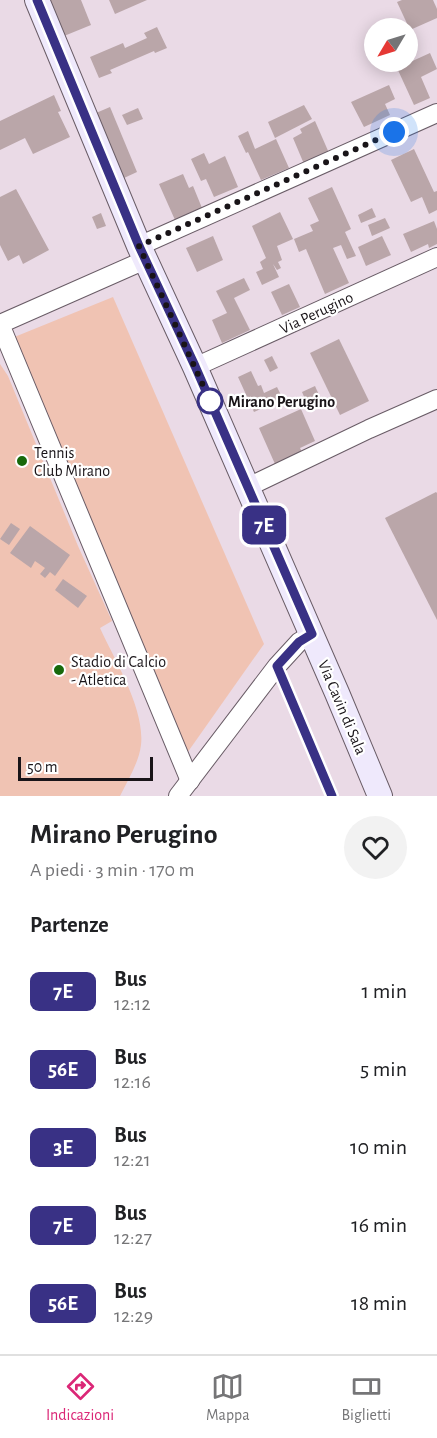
<!DOCTYPE html>
<html lang="it">
<meta charset="utf-8">
<style>
:root{--surface:#fff;--page:#f2f2f2;--text:#202124;--muted:#757577;--line:#e0e0e0;--accent:#db2777}
body{margin:0;font-family:"Alegreya Sans",sans-serif;background:var(--page);color:var(--text);height:100vh;display:flex;flex-direction:column;font-size:22px;white-space:nowrap}
*{box-sizing:border-box;margin:0}
p{font-size:20px;color:var(--muted)}
.icon{flex:none;width:33px;height:33px;fill:none;stroke:currentColor;stroke-width:2;stroke-linecap:round;stroke-linejoin:round}
.map{position:relative;height:796px;overflow:hidden}
.sheet{display:flex;flex-direction:column;background:var(--surface);flex:1}
.sheet>*{flex:none}
.badge{padding:0 12px;border-radius:9px;font-size:21px;line-height:39px}
.needle{width:39px;rotate:232deg}
.buttons{position:absolute;left:364px;top:18px;display:grid;gap:12px}
.buttons a{display:grid;place-items:center;width:54px;height:54px;border-radius:50%;background:var(--surface);box-shadow:0 3px 15px #0003;font-size:30px}
.scale{position:absolute;left:18px;bottom:15px;width:135px;box-sizing:border-box;padding-left:6px;border:3px solid #191418;border-top:0;font-size:16px;line-height:21px;white-space:nowrap;color:#191418;-webkit-text-stroke:4px #fff;paint-order:stroke}
.you{position:absolute;width:30px;height:30px;margin:-15px;border:4px solid #fff;border-radius:50%;background:#1a73e8;box-shadow:0 0 0 9px #1a73e833}
.map>.badge{position:absolute;translate:-50% -50%;box-shadow:0 0 0 3px #fff}
h2{padding:0 30px;font-size:22px;line-height:54px}
.round{display:grid;place-items:center;flex:none;width:63px;height:63px;border-radius:32px;background:var(--page)}
.headline{display:flex;align-items:center;justify-content:space-between;height:102px;padding:0 30px}
h1{font-size:28px;font-weight:700;line-height:45px}
ul{padding:0;list-style:none}
li{display:flex;align-items:center;gap:18px;height:78px;padding:0 30px}
li div{flex:1}
li b{display:block;font-size:22px}
li em{font-style:normal}
li .badge{min-width:66px;font-weight:700;text-align:center}
.tabs{display:flex;justify-content:space-around;align-items:center;height:84px;border-top:2px solid var(--line);background:var(--surface);font-size:16px;color:var(--muted)}
.tabs a{display:grid;justify-items:center;gap:3px}
.tabs .current{color:var(--accent)}
.map>svg:first-child{display:block}
.green{fill:#f0c3b3}
.building{fill:#baa6a9}
.lines{fill:none;stroke-linecap:round;stroke-linejoin:round}
.street-casing{stroke:#695c66;stroke-width:20}
.secondary-casing{stroke:#695c66;stroke-width:26}
.street{stroke:#fff;stroke-width:18}
.secondary{stroke:#efe9fc;stroke-width:24}
.line-casing{stroke:#fff;stroke-width:14}
.line{stroke:#393185;stroke-width:9}
.walk{stroke:#191418;stroke-width:6;stroke-dasharray:0 10.8}
.stop-dot{fill:#fff;stroke:#393185;stroke-width:3}
.poi-dot{fill:#18690b;stroke:#fff;stroke-width:2}
.labels{text-anchor:middle;stroke-width:4.5;stroke-linejoin:round;paint-order:stroke}
.street-label{font-size:16px;fill:#191418;stroke:#fff}
.stop-label{font-size:16px;font-weight:bold;fill:#191418;stroke:#fff;text-anchor:start}
.poi-label{font-size:16px;fill:#191418;stroke:#fff;text-anchor:start}
</style>
<div class="map">
<svg width="437" height="796" viewBox="0 0 437 796">
<rect width="100%" height="100%" fill="#eadae6"/>
<g class="green">
<polygon points="113,297 264,644 185,756 7,340"/>
<path d="M0 364 8 376 78 546 112 621 100 628C115 661 145 709 141 745 139 762 128 780 120 796H0Z"/>
</g>
<g class="building">
<polygon points="50,0 81,0 91,25 64,36"/>
<polygon points="109,0 147,0 115,14"/>
<polygon points="402,0 433,0 437,9 437,18 410,30 397,2"/>
<polygon points="157,27 167,48 155,53 154,51 110,70 112,73 99,78 90,57 123,43 125,48 147,38 144,33"/>
<polygon points="430,53 437,69 421,77 430,98 414,105 397,68"/>
<polygon points="389,85 395,99 385,104 390,115 364,127 351,102"/>
<polygon points="54,95 61,111 58,112 70,137 33,154 25,138 0,150 0,121"/>
<polygon points="304,105 312,119 275,138 268,122"/>
<polygon points="110,107 137,172 124,178 96,113"/>
<polygon points="138,108 143,119 127,125 122,115"/>
<polygon points="315,121 329,153 304,164 293,138 302,133 300,129"/>
<polygon points="248,131 255,149 276,139 289,168 261,180 248,152 246,153 238,136"/>
<polygon points="414,149 434,192 437,191 437,210 429,214 422,197 411,202 391,160"/>
<polygon points="204,153 209,164 225,156 238,187 214,197 206,179 201,181 191,159"/>
<polygon points="183,174 189,188 193,186 202,208 175,220 159,184"/>
<polygon points="332,187 351,229 345,232 356,256 347,259 341,245 333,248 349,283 325,294 306,249 299,252 294,239 313,231 310,225 319,221 308,198"/>
<polygon points="16,189 49,250 23,264 19,255 8,261 0,245 0,197"/>
<polygon points="372,208 376,217 361,223 358,215"/>
<polygon points="280,212 293,239 277,246 282,260 278,262 281,268 277,270 273,264 279,277 262,285 256,272 263,269 260,262 266,258 252,226"/>
<polygon points="101,213 106,226 97,229 92,217"/>
<polygon points="385,218 390,228 372,236 368,225"/>
<polygon points="434,221 437,229 437,244 429,248 428,244 411,252 403,234"/>
<polygon points="213,236 223,260 197,272 186,248"/>
<polygon points="382,236 391,255 366,266 358,247"/>
<polygon points="244,278 250,290 234,298 250,330 222,343 212,320 227,313 216,291"/>
<polygon points="289,284 300,307 282,315 271,292"/>
<polygon points="339,339 369,401 340,415 310,353"/>
<polygon points="272,356 278,368 270,372 264,360"/>
<polygon points="251,371 258,386 261,385 264,393 277,387 283,399 254,412 238,377"/>
<polygon points="315,386 323,404 310,410 302,392"/>
<polygon points="301,409 315,441 300,448 302,452 275,464 259,428"/>
<polygon points="436,492 437,493 437,620 385,518"/>
<polygon points="11,523 20,529 9,545 0,539"/>
<polygon points="30,526 70,555 55,576 50,572 45,578 40,574 45,568 35,561 31,568 10,553"/>
<polygon points="63,579 87,596 78,608 55,590"/>
</g>
<g class="lines">
<defs>
<g id="street">
<polyline points="139,246 437,113"/>
<polyline points="0,324 190,781"/>
<polyline points="0,324 145,260"/>
<polyline points="195,367 437,257"/>
<polyline points="248,487 369,429 437,399"/>
<polyline points="178,796 277,666 299,642 312,634"/>
</g>
<polyline id="secondary" points="37,0 139,246 195,367 337,693 380,796"/>
</defs>
<use href="#street" class="street-casing"/>
<use href="#secondary" class="secondary-casing"/>
<use href="#street" class="street"/>
<use href="#secondary" class="secondary"/>
</g>
<g class="lines">
<defs>
<polyline id="line" points="37,0 139,246 195,366 312,634 299,642 277,666 332,796"/>
</defs>
<use href="#line" class="line-casing"/>
<use href="#line" class="line"/>
<polyline class="walk" points="210,401 213,407 139,246 394,132"/>
</g>
<circle class="stop-dot" cx="210" cy="401" r="12"/>
<g class="poi-dot">
<circle cx="22" cy="461" r="6"/>
<circle cx="59" cy="670" r="6"/>
</g>
<g class="labels">
<g class="street-label">
<text transform="translate(316 312) rotate(-25)" y="6">Via Perugino</text>
<text transform="translate(343 707) rotate(67)" y="6">Via Cavin di Sala</text>
</g>
<g class="stop-label">
<text x="228" y="407">Mirano Perugino</text>
</g>
<g class="poi-label">
<text x="34" y="458">Tennis<tspan x="34" dy="18">Club Mirano</tspan></text>
<text x="71" y="667">Stadio di Calcio<tspan x="71" dy="18">- Atletica</tspan></text>
</g>
</g>
</svg>
<div class="buttons">
<a><svg class="needle" viewBox="-14 -14 28 28"><path d="M0-13l5 13h-10z" fill="#e53935"/><path d="M0 13l5-13h-10z" fill="#757577"/></svg></a>
</div>
<div class="scale">50 m</div>
<div class="you" style="left:394px;top:132px"></div>
<b class="badge" style="left:264px;top:525px;background:#393185;color:#fff">7E</b>
</div>
<section class="sheet">
<div class="headline"><div><h1>Mirano Perugino</h1><p>A piedi · 3 min · 170 m</p></div><a class="round"><svg class="icon" aria-label="heart" viewBox="0 0 24 24"><path d="M12 20l-8-8c-3-5 5-10 8-4 3-6 11-1 8 4z"/></svg></a></div>
<h2>Partenze</h2>
<ul>
<li><span class="badge" style="background:#393185;color:#fff">7E</span><div><b>Bus</b><p>12:12</p></div><em>1 min</em></li>
<li><span class="badge" style="background:#393185;color:#fff">56E</span><div><b>Bus</b><p>12:16</p></div><em>5 min</em></li>
<li><span class="badge" style="background:#393185;color:#fff">3E</span><div><b>Bus</b><p>12:21</p></div><em>10 min</em></li>
<li><span class="badge" style="background:#393185;color:#fff">7E</span><div><b>Bus</b><p>12:27</p></div><em>16 min</em></li>
<li><span class="badge" style="background:#393185;color:#fff">56E</span><div><b>Bus</b><p>12:29</p></div><em>18 min</em></li>
</ul>
</section>
<nav class="tabs">
<a class="current"><svg class="icon" aria-label="directions" viewBox="0 0 24 24"><path d="M12 3l9 9-9 9-9-9zM9 14v-3h6M13 9l2 2-2 2"/></svg>Indicazioni</a>
<a><svg class="icon" aria-label="map" viewBox="0 0 24 24"><path d="M3 6l6-2 6 2 6-2v14l-6 2-6-2-6 2zM9 4v14M15 6v14"/></svg>Mappa</a>
<a><svg class="icon" aria-label="tickets" viewBox="0 0 24 24"><path d="M3 7h18v10H3zM15 7v10"/></svg>Biglietti</a>
</nav>
